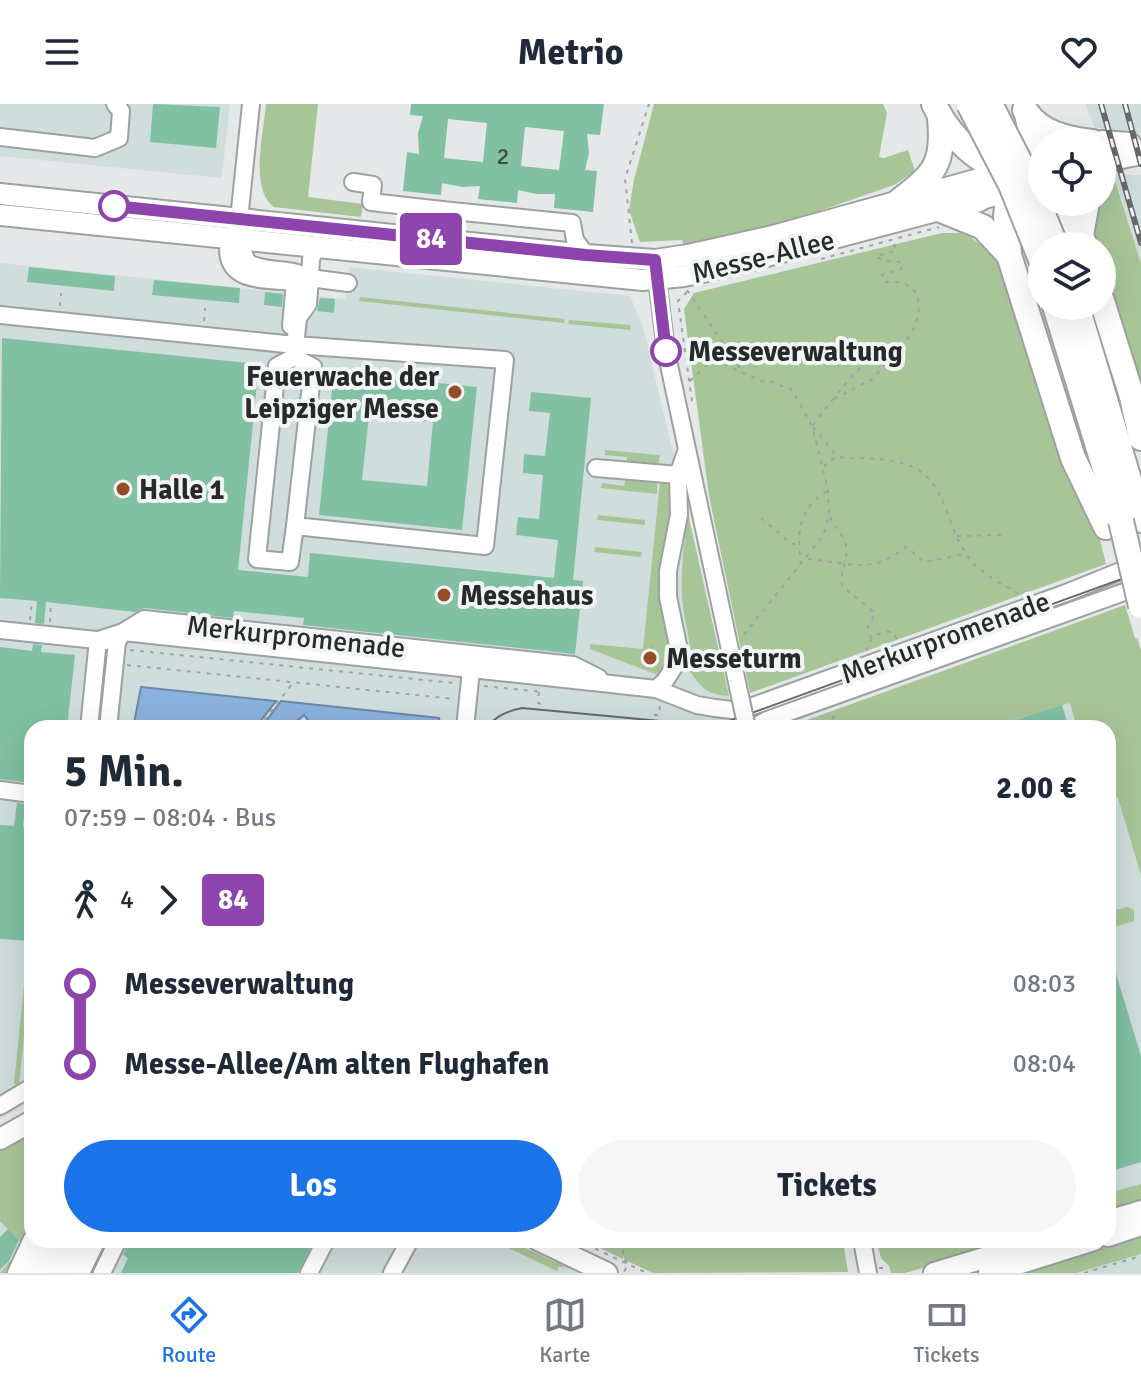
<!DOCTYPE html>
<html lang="de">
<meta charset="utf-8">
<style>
:root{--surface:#fff;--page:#f6f6f7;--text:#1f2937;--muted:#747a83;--line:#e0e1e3;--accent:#1a73e8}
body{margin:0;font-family:Signika,sans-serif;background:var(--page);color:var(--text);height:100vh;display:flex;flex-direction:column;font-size:30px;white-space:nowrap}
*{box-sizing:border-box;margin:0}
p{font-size:26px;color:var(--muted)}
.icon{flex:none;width:44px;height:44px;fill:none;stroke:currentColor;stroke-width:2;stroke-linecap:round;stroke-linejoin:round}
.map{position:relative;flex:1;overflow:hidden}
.panel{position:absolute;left:24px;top:616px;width:1092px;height:528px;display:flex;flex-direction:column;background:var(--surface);border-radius:24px;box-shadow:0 8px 32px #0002}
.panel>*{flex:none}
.badge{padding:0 16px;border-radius:6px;font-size:28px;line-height:52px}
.tools{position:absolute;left:1028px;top:24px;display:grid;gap:16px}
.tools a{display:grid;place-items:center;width:88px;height:88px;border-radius:50%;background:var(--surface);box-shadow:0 8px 32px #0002;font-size:40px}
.map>.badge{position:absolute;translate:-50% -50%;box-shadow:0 0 0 4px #fff}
.legs{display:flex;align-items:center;gap:12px;height:88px;padding:0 40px;font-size:26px}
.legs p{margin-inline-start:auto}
.head{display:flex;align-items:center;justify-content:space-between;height:136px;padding:0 40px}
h1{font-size:44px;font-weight:700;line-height:60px}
.primary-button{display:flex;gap:16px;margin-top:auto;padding:16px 40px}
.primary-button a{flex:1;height:92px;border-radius:48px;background:var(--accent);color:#fff;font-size:32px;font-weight:700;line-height:92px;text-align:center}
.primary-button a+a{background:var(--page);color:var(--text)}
ul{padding:0 40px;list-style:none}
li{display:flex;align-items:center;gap:28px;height:80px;font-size:30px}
li i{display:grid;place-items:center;width:12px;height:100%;margin:0 10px;background:currentColor}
li i::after{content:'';width:20px;height:20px;margin:-10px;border:6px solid;border-radius:50%;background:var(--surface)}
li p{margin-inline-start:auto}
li:first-child i{background:linear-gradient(#0000 50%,currentColor 0)}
li:last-child i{background:linear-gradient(currentColor 50%,#0000 0)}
header{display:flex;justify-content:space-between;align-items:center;height:104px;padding:0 40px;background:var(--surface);font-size:36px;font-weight:700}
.menu{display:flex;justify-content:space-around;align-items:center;height:112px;border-top:2px solid var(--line);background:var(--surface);font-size:22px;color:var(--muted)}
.menu a{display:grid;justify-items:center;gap:4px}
.menu .selected{color:var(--accent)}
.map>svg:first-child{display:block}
.built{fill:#cfdddc}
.green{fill:#a8c598}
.water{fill:#8bb2df;stroke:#6d89a8;stroke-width:2}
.building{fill:#81c0a2;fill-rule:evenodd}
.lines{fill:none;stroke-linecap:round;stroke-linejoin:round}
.minor-casing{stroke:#9da1a0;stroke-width:20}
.major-casing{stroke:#9da1a0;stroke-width:24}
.highway-casing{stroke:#9da1a0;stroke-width:28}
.path{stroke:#a0a3a3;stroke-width:2;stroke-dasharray:4 6;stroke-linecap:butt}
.minor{stroke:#fff;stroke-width:16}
.major{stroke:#fff;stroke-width:20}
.highway{stroke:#fff;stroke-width:24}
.tram{stroke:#676969;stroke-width:2}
.rail-casing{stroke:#676969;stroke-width:6}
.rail{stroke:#f1f5f5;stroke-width:3;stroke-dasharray:9;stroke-linecap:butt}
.minor-bridge-casing{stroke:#9da1a0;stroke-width:20;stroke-linecap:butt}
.highway-bridge-casing{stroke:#9da1a0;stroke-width:28;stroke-linecap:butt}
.minor-bridge{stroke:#fff;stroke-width:16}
.highway-bridge{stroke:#fff;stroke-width:24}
.line-1-casing{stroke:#fff;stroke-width:18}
.line-1{stroke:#8e44ad;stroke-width:12}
.stop-1-dot{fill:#fff;stroke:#8e44ad;stroke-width:4}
.poi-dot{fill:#954d29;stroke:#f1f5f5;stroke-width:3}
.labels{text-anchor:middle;stroke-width:8;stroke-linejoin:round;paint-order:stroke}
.number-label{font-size:24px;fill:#3e4f47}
.street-label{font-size:28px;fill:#282929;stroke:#f1f5f5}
.stop-label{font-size:28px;font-weight:bold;fill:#282929;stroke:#f1f5f5;text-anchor:start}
.poi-label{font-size:28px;font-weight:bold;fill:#282929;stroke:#f1f5f5;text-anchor:start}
</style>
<header><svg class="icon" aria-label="menu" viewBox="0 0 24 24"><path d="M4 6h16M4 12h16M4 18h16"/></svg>Metrio<svg class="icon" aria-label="heart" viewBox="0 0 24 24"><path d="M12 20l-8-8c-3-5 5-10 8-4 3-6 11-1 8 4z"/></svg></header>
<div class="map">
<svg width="1141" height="1169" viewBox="0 0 1141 1169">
<rect width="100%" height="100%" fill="#e4e8e8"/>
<g class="built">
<polygon points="0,0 230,0 222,74 0,52"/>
<polygon points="1085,0 1141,0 1141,29 1095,24"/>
<polygon points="1113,70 1141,71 1141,159 1122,95"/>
<polygon points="0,159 345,195 349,163 630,192 643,223 688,410 736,624 32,624 32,997 0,1015"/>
<polygon points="1103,547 1141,672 1141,1090 1108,1100 1108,624 883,624"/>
<polygon points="32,1029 32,1136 519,1136 585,1169 0,1169 0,1047"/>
<polygon points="1141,1138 1141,1169 1041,1169"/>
</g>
<g class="green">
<path d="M266 0H318L308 93 363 100 361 113 274 103C249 87 264 26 266 0Z"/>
<polygon points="654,0 883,0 887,9 879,53 884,54 908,46 915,67 894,81 819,107 685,145 682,136 640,138 629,106 634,76"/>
<polygon points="1113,70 1141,159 1141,293 1102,163 1102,142 1096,142 1089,119 1093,98 1102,98 1102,81"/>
<polygon points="942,129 965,129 996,152 1009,180 1059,350 1077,390 1098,426 1106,460 750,589 709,392 684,205 694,189"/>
<polygon points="360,193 565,215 564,219 359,197"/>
<polygon points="569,216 630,221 631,226 568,220"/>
<polygon points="605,346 660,351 658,362 627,362 627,353 605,351"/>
<polygon points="626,374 657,377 657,390 601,384 602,379 624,382"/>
<polygon points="668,377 669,384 674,384 673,551 662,569 658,571 590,545 590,540 643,545 660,378"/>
<path d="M688 410 729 592C705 590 702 584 688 565 694 539 683 517 682 491 681 464 684 437 688 410Z"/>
<polygon points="598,411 645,416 645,421 597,416"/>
<polygon points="595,443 642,448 641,453 594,448"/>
<polygon points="1125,501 1135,534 1137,534 1141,546 1141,771 1118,694 1108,684 1108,624 1077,624 1070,599 986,624 785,624"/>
<polygon points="1127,803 1134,806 1134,817 1108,825 1108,808"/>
<polygon points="27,851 32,852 19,981 14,980"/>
<polygon points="32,1029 32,1123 10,1169 0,1169 17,1149 15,1146 22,1139 0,1117 0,1047"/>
<polygon points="1141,1080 1141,1100 1108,1110 1108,1089"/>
<polygon points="1141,1129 1141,1150 1076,1169 1012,1169"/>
<path d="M492 1136H507L553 1157 590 1169C579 1169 570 1162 559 1163L557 1167Z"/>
<polygon points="583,1136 843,1136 848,1168 653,1169 625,1156 623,1152 623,1155"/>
<polygon points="876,1136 926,1136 930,1142 936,1143 943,1136 1022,1136 905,1169 891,1169 889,1162 881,1154"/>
</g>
<g class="water">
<polygon points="141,583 276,597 255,624 133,624"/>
<polygon points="281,597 439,614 441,624 314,624 304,611 295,619 298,624 261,624"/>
</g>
<g class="building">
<polygon points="153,0 220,3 216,44 150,38"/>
<path d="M411 0H604L600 31 587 30 589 49 585 66 597 67 593 108 554 104 555 90H536L518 86 517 99 478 95 480 82 462 83 442 79 441 91 403 87 407 48 419 50 418 29 423 12 410 11ZM448 15 487 19 483 58 444 54ZM525 23 564 27 559 66 521 62Z"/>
<polygon points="29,163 115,172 114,187 27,178"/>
<polygon points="154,176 240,184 239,199 152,191"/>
<polygon points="265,188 283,190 282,203 264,201"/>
<polygon points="320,194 335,195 334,209 317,207"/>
<polygon points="2,234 259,260 238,466 308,473 310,449 554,474 558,436 516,431 518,413 539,415 543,371 523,369 524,350 545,352 550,309 529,307 531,288 591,294 573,476 583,477 575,550 303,521 304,514 234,507 233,514 145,504 135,508 46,498 44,520 35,519 37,497 0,494"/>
<path d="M334 268 477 283 462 426 319 411ZM369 311 433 318 427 382 362 376Z"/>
<polygon points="33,540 42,541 41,548 75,551 67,624 32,624 32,679 0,675 0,543 32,547"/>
<polygon points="652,542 655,550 662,555 653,559 648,566 645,557 638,552 647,548"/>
<polygon points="1062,601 1069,624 995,624 995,622"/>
<polygon points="17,699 25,700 23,723 32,724 32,837 0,835 0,721 14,722"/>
<polygon points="1110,850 1141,952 1141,1058 1108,1068 1108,851"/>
<polygon points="8,1125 19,1136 9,1157 0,1166 0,1133"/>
<polygon points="129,1136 314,1136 298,1169 121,1169 128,1154 123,1151"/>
</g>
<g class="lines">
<defs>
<g id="minor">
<polyline points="0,33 95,44 119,34 121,7 115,0"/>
<polyline points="353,78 373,81 371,98 442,106"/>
<path d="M237 135 228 147C230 180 269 175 295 178L291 222"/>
<polyline points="431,135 442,106 572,119 575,136 586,151"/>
<polyline points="316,143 311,155 310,174 348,179"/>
<polyline points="656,166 666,247 738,583"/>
<path d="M0 211 295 241 505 256 485 442 295 422 290 458 257 455 277 262 294 253 298 214 308 200 310 174C291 163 268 169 248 159L237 135 251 0"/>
<polyline points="294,253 313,263 295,422"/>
<polyline points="596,364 678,371"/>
<polyline points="0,526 106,537"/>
<polyline points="98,536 123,528 611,580 656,585 697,601 715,604 732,606 753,602 1066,489 1138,460"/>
<polyline points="656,585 665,577 676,560 679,546 668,493 668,467 679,411 678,371 686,348"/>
<polyline points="89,624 98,536"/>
<polyline points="108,624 117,538 123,528 144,515 573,561 599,574"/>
<polyline points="465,624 471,566"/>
<polyline points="753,624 767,616 1141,482"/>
<polyline points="0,686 32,690"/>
<polyline points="0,1002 32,983"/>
<polyline points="862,1136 868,1169"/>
<polyline points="16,1169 32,1135"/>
<polyline points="31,1169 47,1136"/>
<polyline points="47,1169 63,1136"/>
<polyline points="64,1169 80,1136"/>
<polyline points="81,1169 97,1136"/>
<polyline points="102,1169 118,1136"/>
<polyline points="309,1169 326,1136"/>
<polyline points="392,1169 410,1136"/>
</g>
<g id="major">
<polyline points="1102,58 1141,50"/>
<polyline points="0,90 586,151 655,156 688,151 773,132 1015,65"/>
<polyline points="0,111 643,176 684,172 729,162 992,92"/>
<polyline points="0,1035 32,1017"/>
<polyline points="1108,1117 1141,1107"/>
<polyline points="1108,1132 1141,1121"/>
<polyline points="538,1136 607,1169"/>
<polyline points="934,1169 1044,1136"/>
<polyline points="989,1169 1094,1136"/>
</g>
<g id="highway">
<path d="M934 0C949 33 980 62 1016 70"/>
<path d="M1025 6C1039 29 1066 35 1092 38"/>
<polyline points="1102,39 1129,41"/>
<polyline points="1102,60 1103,58"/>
<polyline points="1042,63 1018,78 1009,87 1006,112 1009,151 1073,354 1106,423"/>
<path d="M977 96C1016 73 1040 62 1027 10"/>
<path d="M898 98C935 69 944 62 940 13"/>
<polyline points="1059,98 1081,131 1085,142"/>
<polyline points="941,106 983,123 1009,151"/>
<polyline points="1081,131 1087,98"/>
<polyline points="1102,197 1132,293 1141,334"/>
<polyline points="1055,202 1121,417"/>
<polyline points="1077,202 1141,416"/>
</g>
</defs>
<use href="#minor" class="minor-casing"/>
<use href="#major" class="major-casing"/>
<use href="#highway" class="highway-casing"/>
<g class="path">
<polyline points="632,139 625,75 649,0"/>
<polyline points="821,155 939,123"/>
<polyline points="687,186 739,262 739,267"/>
<polyline points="687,188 678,197 692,297"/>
<polyline points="60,202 61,189"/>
<polyline points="204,217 205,204"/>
<polyline points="686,248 718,257 761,277 773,278 792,286 812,322 828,386 829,412 823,432 742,533"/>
<polyline points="690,277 707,261 717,258"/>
<polyline points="834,295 874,274 892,251"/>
<path d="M813 321C826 304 851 270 867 259 874 255 884 255 891 251 921 232 937 173 885 178L882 171 901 165 902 158 884 157 876 152 896 147 894 139"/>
<polyline points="813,323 837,352"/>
<path d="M824 363 828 357 838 353C859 355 885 353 905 360 947 372 946 425 969 454 981 470 1002 480 1019 490"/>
<path d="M830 413C835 422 844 432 846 442 849 455 839 468 842 482L875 509 868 523 871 534"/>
<polyline points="761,414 791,439 797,441"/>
<polyline points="957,432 1001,431"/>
<path d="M808 455C848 458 871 472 906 443L924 458 965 450"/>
<path d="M801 461C797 428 798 405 827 387"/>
<polyline points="30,516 32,497"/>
<polyline points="50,518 51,499"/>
<polyline points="130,546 454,579"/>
<path d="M867 547C867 534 881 526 893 528L897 535"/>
<polyline points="127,561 455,595"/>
<polyline points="484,582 543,588"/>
<polyline points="539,588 538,599 542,600"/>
<polyline points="654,611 659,611 660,602"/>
<polyline points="67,619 76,620"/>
<polyline points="258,624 293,579"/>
<polyline points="828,624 837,607"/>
<polyline points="577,1136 647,1169"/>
<polyline points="622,1136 624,1155 628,1160 624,1168"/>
<polyline points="879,1164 884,1164 885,1169"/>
<polyline points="1084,1169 1141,1152"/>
</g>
<use href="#minor" class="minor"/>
<use href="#major" class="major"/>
<use href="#highway" class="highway"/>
<path class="tram" d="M486 624C496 612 507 607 522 604L703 621 724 619 1141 468"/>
<defs>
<g id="rail">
<polyline points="1101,0 1141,139"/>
<polyline points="1125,0 1141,60"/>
</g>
</defs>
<use href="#rail" class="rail-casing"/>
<use href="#rail" class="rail"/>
<defs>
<polyline id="minor-bridge" points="738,583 747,624"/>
<g id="highway-bridge">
<polyline points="969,0 1011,81 1042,158"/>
<polyline points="990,0 1028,74 1056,142"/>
<polyline points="1121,417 1141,502"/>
</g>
</defs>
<use href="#minor-bridge" class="minor-bridge-casing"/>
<use href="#highway-bridge" class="highway-bridge-casing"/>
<use href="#minor-bridge" class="minor-bridge"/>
<use href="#highway-bridge" class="highway-bridge"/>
</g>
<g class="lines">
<defs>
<polyline id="line-1" points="114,102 586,151 655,156 666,247"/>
</defs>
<use href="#line-1" class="line-1-casing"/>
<use href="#line-1" class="line-1"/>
</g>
<g class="stop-1-dot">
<circle cx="114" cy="102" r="14"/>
<circle cx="666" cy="247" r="14"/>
</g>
<g class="poi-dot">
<circle cx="455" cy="288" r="8"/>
<circle cx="123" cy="385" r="8"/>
<circle cx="444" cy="491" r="8"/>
<circle cx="650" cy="554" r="8"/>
</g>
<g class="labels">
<g class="number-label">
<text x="503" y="60">2</text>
</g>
<g class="street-label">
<text transform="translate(763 152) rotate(-14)" y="10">Messe-Allee</text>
<text transform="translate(296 532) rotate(6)" y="10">Merkurpromenade</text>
<text transform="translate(945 533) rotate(-20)" y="10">Merkurpromenade</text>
</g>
<g class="stop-label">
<text x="688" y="257">Messeverwaltung</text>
</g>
<g class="poi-label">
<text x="439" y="282" text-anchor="end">Feuerwache der<tspan x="439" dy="32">Leipziger Messe</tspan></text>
<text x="139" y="395">Halle 1</text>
<text x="460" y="501">Messehaus</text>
<text x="666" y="564">Messeturm</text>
</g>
</g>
</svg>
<div class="tools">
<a><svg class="icon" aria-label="locate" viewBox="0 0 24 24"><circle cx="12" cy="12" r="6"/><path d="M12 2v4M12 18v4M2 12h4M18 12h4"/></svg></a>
<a><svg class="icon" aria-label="layers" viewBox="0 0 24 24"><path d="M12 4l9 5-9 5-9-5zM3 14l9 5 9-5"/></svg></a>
</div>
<b class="badge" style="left:431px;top:135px;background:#8e44ad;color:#fff">84</b>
<section class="panel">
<div class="head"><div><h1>5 Min.</h1><p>07:59 – 08:04 · Bus</p></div><b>2.00 €</b></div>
<div class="legs"><svg class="icon" aria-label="walk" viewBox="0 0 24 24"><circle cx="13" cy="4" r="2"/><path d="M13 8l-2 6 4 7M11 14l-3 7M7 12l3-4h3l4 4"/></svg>4<svg class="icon" aria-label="forward" viewBox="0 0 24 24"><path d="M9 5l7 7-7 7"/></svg><b class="badge" style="background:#8e44ad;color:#fff">84</b></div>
<ul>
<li><i style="color:#8e44ad"></i><b>Messeverwaltung</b><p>08:03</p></li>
<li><i style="color:#8e44ad"></i><b>Messe-Allee/Am alten Flughafen</b><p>08:04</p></li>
</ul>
<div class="primary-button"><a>Los</a><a>Tickets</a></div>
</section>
</div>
<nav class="menu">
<a class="selected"><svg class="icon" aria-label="directions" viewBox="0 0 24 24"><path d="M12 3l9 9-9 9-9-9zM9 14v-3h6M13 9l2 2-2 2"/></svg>Route</a>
<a><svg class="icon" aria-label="map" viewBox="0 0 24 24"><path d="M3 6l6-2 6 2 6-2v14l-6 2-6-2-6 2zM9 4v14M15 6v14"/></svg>Karte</a>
<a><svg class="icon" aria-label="tickets" viewBox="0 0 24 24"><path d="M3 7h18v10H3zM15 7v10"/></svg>Tickets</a>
</nav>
